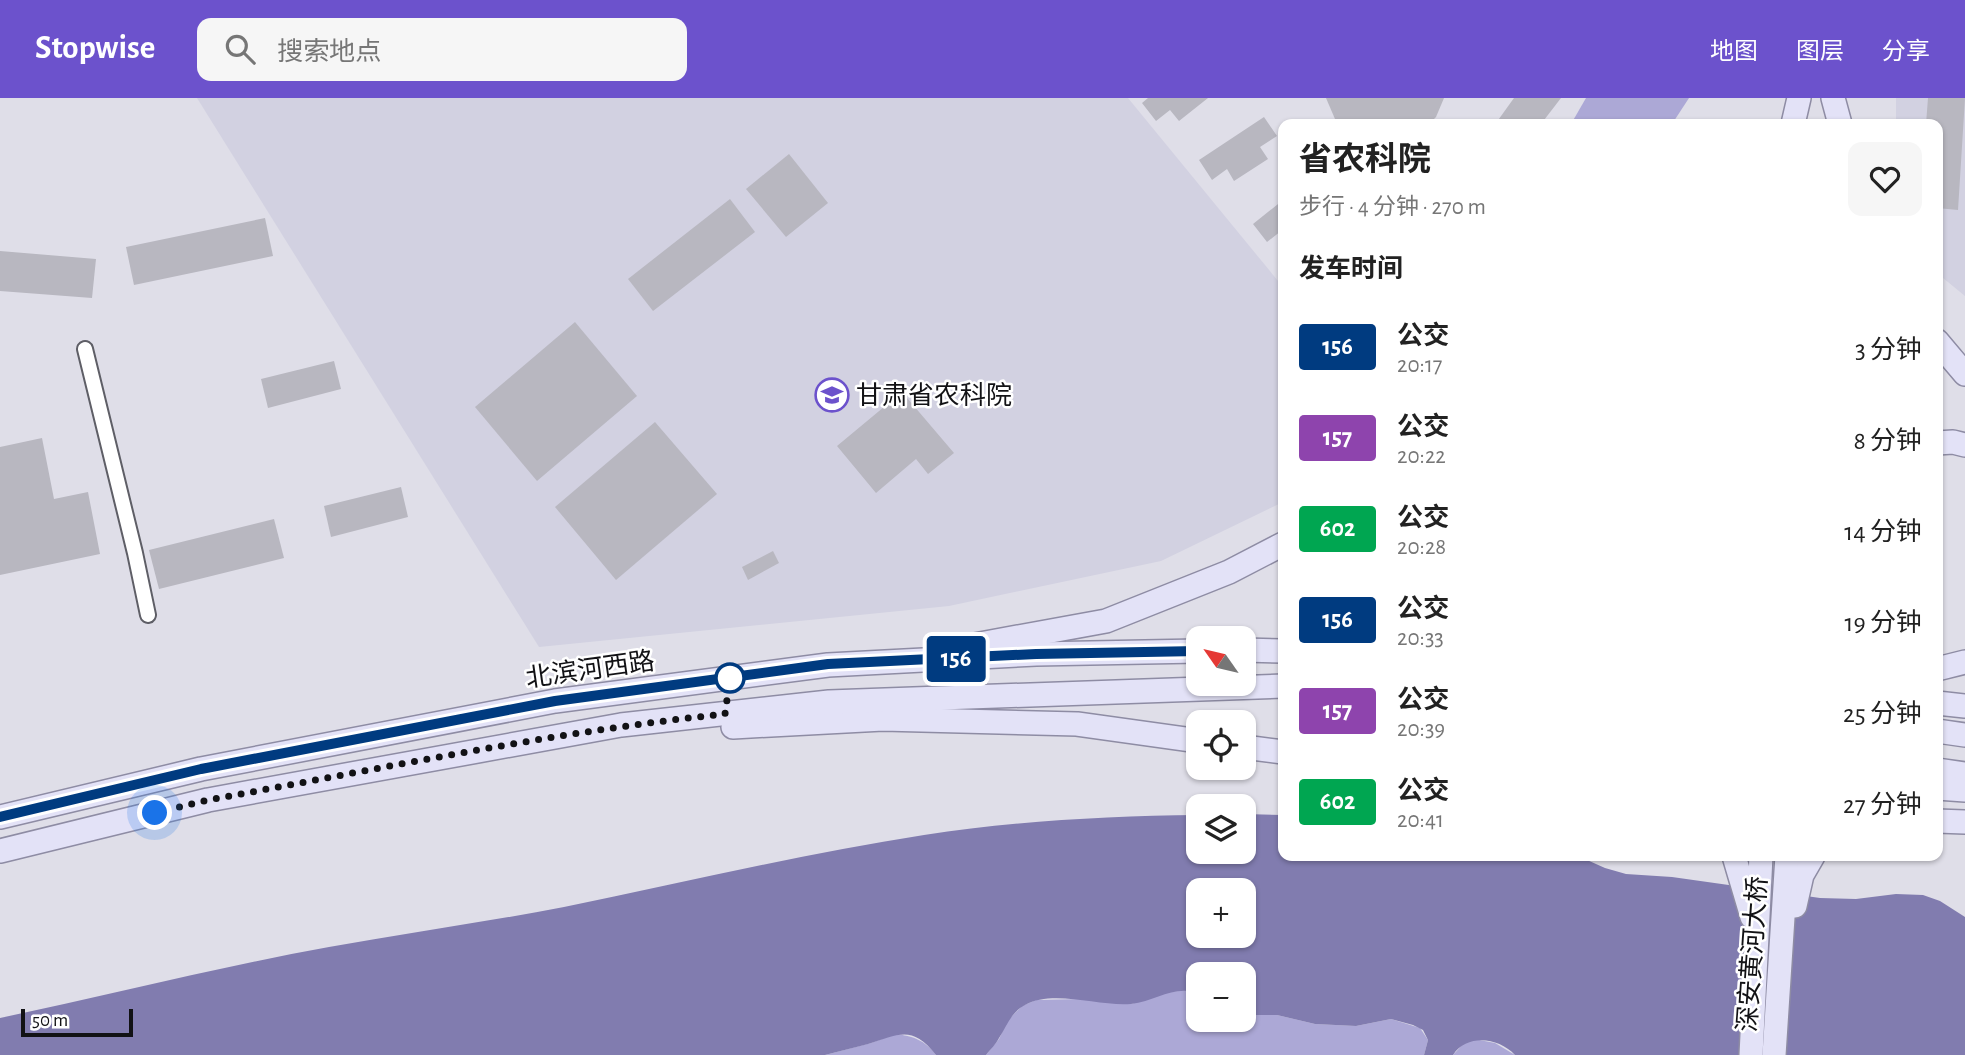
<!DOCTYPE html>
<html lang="zh">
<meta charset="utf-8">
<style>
:root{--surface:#fff;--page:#f6f6f6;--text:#222;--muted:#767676;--accent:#6c52cc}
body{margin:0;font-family:"Alegreya Sans","Noto Sans SC",sans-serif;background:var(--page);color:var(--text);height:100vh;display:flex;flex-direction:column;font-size:26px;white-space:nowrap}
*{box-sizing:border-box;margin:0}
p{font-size:23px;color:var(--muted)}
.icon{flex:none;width:38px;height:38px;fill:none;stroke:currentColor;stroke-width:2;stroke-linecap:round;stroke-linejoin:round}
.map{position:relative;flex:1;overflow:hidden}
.drawer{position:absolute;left:1278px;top:21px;width:665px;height:742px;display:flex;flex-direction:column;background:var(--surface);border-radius:14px;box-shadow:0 2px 5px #0004}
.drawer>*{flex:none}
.badge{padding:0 14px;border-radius:5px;font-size:24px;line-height:46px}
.needle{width:46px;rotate:304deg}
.buttons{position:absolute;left:1186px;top:528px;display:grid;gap:14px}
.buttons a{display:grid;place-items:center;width:70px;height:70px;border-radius:14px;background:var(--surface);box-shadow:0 2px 5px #0004;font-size:35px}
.scale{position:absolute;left:21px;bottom:18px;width:112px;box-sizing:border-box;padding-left:7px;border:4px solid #121215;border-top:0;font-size:19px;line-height:24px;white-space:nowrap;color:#121215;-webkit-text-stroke:5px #fff;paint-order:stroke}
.you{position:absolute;width:35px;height:35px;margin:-18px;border:5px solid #fff;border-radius:50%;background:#1a73e8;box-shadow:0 0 0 10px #1a73e833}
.map>.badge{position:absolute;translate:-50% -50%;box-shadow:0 0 0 4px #fff}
h2{padding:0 21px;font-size:26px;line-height:63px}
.round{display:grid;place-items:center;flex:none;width:74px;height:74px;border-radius:14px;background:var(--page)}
.overview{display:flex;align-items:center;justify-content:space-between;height:119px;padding:0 21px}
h1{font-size:33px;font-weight:700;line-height:52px}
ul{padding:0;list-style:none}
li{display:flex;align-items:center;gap:21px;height:91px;padding:0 21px}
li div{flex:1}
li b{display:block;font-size:26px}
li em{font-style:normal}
li .badge{min-width:77px;font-weight:700;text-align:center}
header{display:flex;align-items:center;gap:42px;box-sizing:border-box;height:98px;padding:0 35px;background:var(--accent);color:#fff}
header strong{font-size:33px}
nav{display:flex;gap:38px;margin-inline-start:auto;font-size:24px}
.search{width:490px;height:63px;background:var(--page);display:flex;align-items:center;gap:18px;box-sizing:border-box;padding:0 24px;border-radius:14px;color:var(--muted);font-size:26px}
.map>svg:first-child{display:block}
.built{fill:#d2d1e1}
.green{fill:#aca8d6}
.water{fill:#817caf;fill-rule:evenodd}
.building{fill:#b8b7c0}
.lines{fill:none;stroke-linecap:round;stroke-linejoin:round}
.minor-casing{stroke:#5e5e66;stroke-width:18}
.primary-casing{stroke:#8e8ca4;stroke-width:26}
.minor{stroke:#fff;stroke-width:14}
.primary{stroke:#e3e2f7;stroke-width:23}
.line-casing{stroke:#fff;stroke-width:16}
.line{stroke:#003b80;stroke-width:10}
.walk{stroke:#121215;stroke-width:7;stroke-dasharray:0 12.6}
.stop-dot{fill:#fff;stroke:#003b80;stroke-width:3.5}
.labels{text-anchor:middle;stroke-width:5;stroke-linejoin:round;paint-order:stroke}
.poi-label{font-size:26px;fill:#121215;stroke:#fff;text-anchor:start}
.street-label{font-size:26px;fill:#121215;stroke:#fff}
</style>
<header>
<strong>Stopwise</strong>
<div class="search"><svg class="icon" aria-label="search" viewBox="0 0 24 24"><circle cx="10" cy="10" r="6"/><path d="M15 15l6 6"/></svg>搜索地点</div>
<nav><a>地图</a><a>图层</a><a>分享</a></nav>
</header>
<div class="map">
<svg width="1965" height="957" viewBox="0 0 1965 957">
<rect width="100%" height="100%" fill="#dfdee8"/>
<g class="built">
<polygon points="197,0 1128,0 1283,189 1283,404 1161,463 949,508 539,549"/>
<polygon points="1896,0 1965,0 1965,198 1937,175 1937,26 1896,26"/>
</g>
<g class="green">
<polygon points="1586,0 1689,0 1672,26 1571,26"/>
<polygon points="1187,892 1199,895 1199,922 1244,922 1244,914 1250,917 1277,917 1315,926 1356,928 1391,921 1420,930 1428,942 1424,957 986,957 999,941 1008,922 1022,908 1036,902 1081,901 1131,906 1169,894"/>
<path d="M895 936C913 938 925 942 936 957H825L871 945Z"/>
<polygon points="1474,941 1495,945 1515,957 1453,957 1464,945"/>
</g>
<path class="water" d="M1244 716 1283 717V758H1578L1605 770 1626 776 1672 779 1820 800 1856 801 1896 796 1923 797 1940 803 1965 819V957H1515C1498 939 1467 936 1453 957H1424L1428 942 1423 932 1413 927 1391 921 1356 928 1315 926 1277 917H1250L1244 914V877H1199V895C1173 887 1156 903 1131 906 1102 909 1053 891 1025 907 1011 914 1007 928 999 940 996 946 990 952 986 957H936C912 926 898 937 868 946 854 950 839 953 825 957H0V920C110 897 219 869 329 849 407 835 486 824 564 809 684 784 803 756 924 737 1016 723 1107 718 1199 717V754H1244ZM1199 793H1244V838H1199Z"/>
<g class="building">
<polygon points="1148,0 1208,0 1179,23 1170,12 1156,23 1142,5"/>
<polygon points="1326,0 1444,0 1436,19 1429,26 1340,26 1335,21"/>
<polygon points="1514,0 1561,0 1541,26 1498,26 1496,25"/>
<polygon points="1928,0 1965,0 1958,112 1937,110 1937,26 1926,26"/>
<polygon points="1264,19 1277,38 1260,49 1268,61 1234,83 1227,71 1212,82 1199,62"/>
<polygon points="789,56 828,105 786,139 746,91"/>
<polygon points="730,101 755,134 653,213 628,181"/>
<polygon points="1283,102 1283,135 1281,133 1267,144 1253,126"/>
<polygon points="265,120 273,158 134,187 126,149"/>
<polygon points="0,153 96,161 92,200 0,193"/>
<polygon points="575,224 637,298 537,383 475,309"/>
<polygon points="334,263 341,291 268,310 261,281"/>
<polygon points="902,294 954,355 928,376 916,361 876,395 837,348"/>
<polygon points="655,324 717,396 616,482 555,409"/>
<polygon points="42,340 54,401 88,394 100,456 0,477 0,349"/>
<polygon points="401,389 408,419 331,439 324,408"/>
<polygon points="274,421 284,460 159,491 149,452"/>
<polygon points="773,453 779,465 748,482 742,469"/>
</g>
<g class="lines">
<defs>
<polyline id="minor" points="85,251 135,455 148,517"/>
<g id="primary">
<polyline points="1833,0 1840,26"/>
<polyline points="1793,26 1799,0"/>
<polyline points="1937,243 1965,276"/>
<polyline points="1937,345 1953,344 1965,347"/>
<polyline points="969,548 1106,523 1229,474 1283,446"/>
<polyline points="1244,552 1283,553"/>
<polyline points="1937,571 1965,564"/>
<polyline points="1937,605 1965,608"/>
<polyline points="733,629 883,621 1077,626 1199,643"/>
<polyline points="1937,633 1965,637"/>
<polyline points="1244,649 1283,654"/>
<polyline points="1937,672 1965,676"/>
<polyline points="1937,690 1965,692"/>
<polyline points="0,719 201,671 555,603 828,567 1036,556 1199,553"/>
<polyline points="1937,723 1965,724"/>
<polyline points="0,753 208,702 621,627 829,604 1283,588"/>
<polyline points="1734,758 1752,819"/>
<polyline points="1795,808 1802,777 1813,758"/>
<polyline points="1751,957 1761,758"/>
<polyline points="1774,957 1787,758"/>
</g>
</defs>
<use href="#minor" class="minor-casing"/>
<use href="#primary" class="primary-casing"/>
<use href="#minor" class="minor"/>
<use href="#primary" class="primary"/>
</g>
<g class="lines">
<defs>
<polyline id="line" points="0,719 201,671 555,603 828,566 1036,556 1199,553"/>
</defs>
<use href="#line" class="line-casing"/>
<use href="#line" class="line"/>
<path class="walk" d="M155 715 208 702C380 671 551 634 725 616L730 580"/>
</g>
<defs>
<symbol id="university-ring" viewBox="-11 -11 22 22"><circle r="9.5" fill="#fff" stroke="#6c52cc" stroke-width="1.5"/><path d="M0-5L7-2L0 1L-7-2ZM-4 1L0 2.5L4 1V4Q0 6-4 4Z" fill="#6c52cc"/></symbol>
</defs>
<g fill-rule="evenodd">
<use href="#university-ring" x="813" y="278" width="38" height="38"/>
</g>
<circle class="stop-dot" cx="730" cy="580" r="14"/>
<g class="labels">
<g class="poi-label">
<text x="856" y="306">甘肃省农科院</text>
</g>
<g class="street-label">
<text transform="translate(590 571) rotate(-8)" y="9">北滨河西路</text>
<text transform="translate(1752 856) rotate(-86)" y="9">深安黄河大桥</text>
</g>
</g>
</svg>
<div class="buttons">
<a><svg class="needle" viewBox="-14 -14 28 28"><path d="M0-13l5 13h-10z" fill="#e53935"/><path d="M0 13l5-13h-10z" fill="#767676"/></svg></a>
<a><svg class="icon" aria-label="locate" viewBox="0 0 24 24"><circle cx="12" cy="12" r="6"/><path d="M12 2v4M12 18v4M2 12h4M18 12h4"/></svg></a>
<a><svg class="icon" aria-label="layers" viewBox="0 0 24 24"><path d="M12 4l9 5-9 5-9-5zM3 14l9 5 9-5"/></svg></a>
<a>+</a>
<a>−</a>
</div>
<div class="scale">50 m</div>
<div class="you" style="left:155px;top:715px"></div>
<b class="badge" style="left:956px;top:561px;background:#003b80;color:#fff">156</b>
<section class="drawer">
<div class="overview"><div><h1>省农科院</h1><p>步行 · 4 分钟 · 270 m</p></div><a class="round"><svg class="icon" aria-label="heart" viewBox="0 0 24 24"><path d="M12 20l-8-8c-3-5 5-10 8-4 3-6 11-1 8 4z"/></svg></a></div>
<h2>发车时间</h2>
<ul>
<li><span class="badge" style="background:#003b80;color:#fff">156</span><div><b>公交</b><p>20:17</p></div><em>3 分钟</em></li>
<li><span class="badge" style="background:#8e44ad;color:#fff">157</span><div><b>公交</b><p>20:22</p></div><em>8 分钟</em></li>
<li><span class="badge" style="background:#00a651;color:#fff">602</span><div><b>公交</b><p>20:28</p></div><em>14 分钟</em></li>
<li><span class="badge" style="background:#003b80;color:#fff">156</span><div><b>公交</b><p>20:33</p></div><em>19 分钟</em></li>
<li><span class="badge" style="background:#8e44ad;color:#fff">157</span><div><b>公交</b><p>20:39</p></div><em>25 分钟</em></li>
<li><span class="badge" style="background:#00a651;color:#fff">602</span><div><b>公交</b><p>20:41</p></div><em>27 分钟</em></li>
</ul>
</section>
</div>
